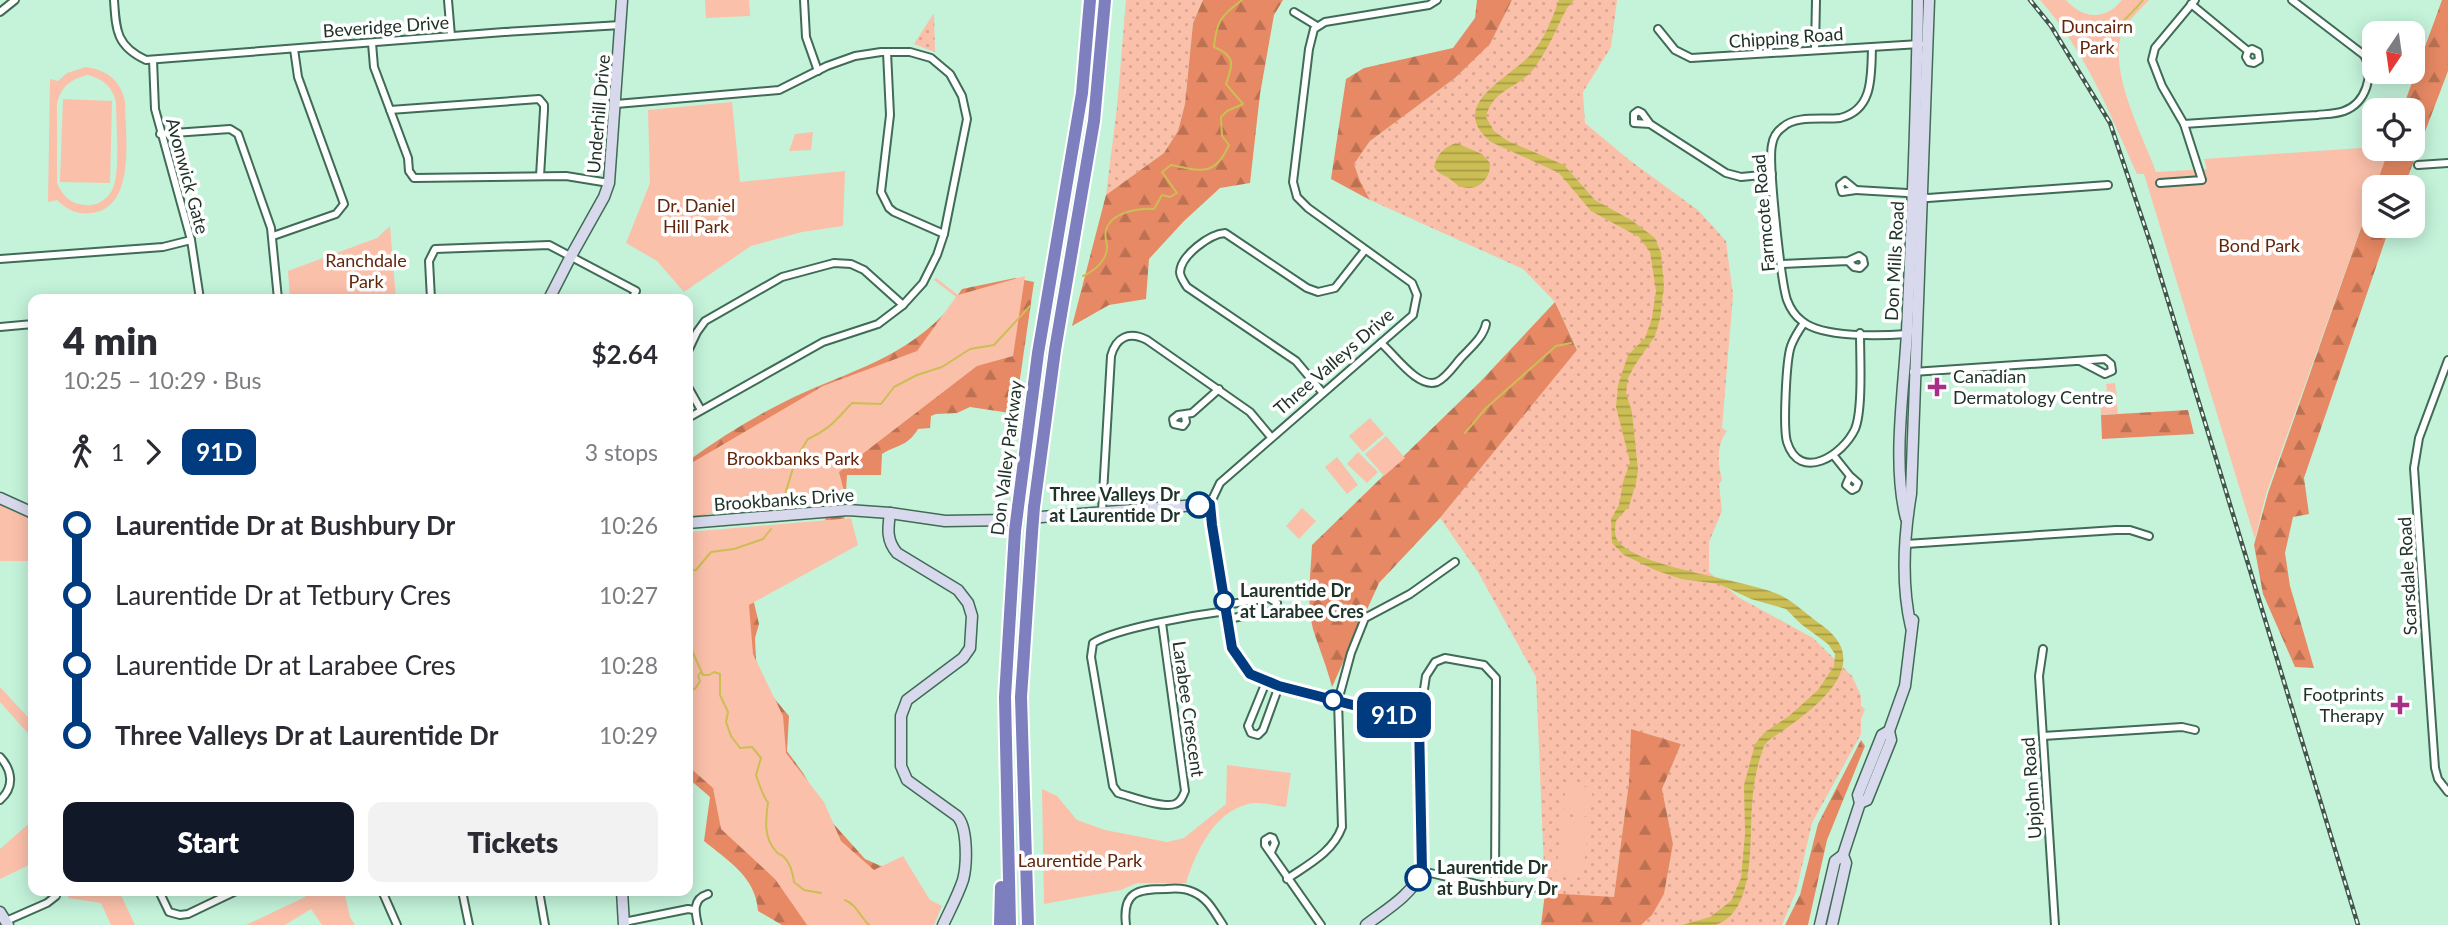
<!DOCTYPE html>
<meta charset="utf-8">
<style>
:root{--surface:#fff;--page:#f2f2f3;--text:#2b2b33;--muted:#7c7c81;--accent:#111827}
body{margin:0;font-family:Lato,sans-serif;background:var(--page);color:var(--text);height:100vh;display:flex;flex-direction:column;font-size:26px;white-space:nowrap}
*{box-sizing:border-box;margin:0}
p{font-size:23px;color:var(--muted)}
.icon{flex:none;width:38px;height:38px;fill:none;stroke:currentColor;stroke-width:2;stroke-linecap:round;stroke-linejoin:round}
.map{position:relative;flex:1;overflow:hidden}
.sheet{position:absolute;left:28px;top:294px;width:665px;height:602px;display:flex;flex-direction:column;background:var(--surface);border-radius:14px;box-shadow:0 4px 18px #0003}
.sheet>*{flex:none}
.badge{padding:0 14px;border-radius:10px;font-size:24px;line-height:46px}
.needle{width:46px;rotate:193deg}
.fabs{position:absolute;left:2362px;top:21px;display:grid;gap:14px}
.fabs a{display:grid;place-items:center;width:63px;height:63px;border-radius:14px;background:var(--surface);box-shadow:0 4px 18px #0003;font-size:35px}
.map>.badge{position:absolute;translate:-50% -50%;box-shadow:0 0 0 4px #fff}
.legs{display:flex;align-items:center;gap:10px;height:77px;padding:0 35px;font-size:23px}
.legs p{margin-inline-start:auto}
.head{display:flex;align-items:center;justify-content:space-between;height:119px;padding:0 35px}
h1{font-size:38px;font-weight:800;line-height:52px}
.primary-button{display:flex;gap:14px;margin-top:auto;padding:14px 35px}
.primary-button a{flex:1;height:80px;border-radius:14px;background:var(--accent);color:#fff;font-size:28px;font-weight:800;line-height:80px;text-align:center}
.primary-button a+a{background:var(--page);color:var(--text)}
ul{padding:0 35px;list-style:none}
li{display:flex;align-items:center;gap:24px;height:70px;font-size:26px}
li i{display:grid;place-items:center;width:10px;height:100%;margin:0 9px;background:currentColor}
li i::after{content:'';width:18px;height:18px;margin:-9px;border:5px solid;border-radius:50%;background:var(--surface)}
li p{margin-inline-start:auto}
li:first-child i{background:linear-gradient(#0000 50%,currentColor 0)}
li:last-child i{background:linear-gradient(currentColor 50%,#0000 0)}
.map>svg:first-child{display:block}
.grass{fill:url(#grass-dots)}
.forest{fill:url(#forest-firs)}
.green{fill:#fbc0aa;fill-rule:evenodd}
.water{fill:url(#water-rules)}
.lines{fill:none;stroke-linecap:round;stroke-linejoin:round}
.stream{stroke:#ccbe55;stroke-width:2}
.street-casing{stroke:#406b56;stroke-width:10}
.secondary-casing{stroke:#406b56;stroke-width:13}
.highway-casing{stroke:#fff;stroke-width:16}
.street{stroke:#fff;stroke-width:6}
.secondary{stroke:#d8d9ec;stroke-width:10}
.highway{stroke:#7d7fbf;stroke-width:12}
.rail-casing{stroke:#3f584b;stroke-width:4.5}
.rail{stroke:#fff;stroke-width:2;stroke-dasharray:5;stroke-linecap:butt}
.highway-bridge-casing{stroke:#fff;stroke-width:16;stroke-linecap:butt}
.highway-bridge{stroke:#7d7fbf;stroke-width:12}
.line-1-casing{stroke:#fff;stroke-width:16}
.line-1{stroke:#003b80;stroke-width:10}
.poi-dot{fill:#a72f85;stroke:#fff;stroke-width:2.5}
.stop-1-dot{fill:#fff;stroke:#003b80;stroke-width:3.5}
.labels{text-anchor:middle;stroke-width:7;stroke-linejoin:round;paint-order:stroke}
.street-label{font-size:18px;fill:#203329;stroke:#fff}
.park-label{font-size:18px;fill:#62260c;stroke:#fff}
.poi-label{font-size:18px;fill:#203329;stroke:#fff;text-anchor:start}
.stop-label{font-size:18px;font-weight:bold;fill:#203329;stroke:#fff;text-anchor:start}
</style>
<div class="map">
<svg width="2448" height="925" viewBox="0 0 2448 925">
<defs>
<pattern id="grass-dots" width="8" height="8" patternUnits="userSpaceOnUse" patternTransform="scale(1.75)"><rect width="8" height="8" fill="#fbc0aa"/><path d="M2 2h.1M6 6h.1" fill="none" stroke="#d7a592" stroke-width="1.8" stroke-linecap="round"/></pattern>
<pattern id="forest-firs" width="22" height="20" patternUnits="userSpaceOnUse" patternTransform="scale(1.75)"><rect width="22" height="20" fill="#e78964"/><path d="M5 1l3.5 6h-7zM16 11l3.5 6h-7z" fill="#bb7152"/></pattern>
<pattern id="water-rules" width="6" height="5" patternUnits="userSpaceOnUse" patternTransform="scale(1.75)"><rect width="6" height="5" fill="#ccbe55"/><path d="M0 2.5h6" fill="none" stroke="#a59b46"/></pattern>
</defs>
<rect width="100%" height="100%" fill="#c4f3da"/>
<g class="grass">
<polygon points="1126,0 1203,0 1193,23 1185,104 1178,131 1164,153 1106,195 1117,107"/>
<path d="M1512 0H1617L1611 47 1583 92 1585 123 1628 159 1699 211 1726 241 1733 295 1722 428 1727 431C1716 445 1718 464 1722 480L1719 484 1722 511 1709 542V572L1738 597 1813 638 1852 676 1861 696V706L1865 709 1861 719V734L1812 823 1796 892 1782 925H1641L1664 894 1673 844 1662 789 1681 744 1632 730 1629 782 1614 898 1545 893 1536 677 1478 572 1440 518 1577 349 1555 302 1523 269 1370 200 1360 181 1354 164 1370 141 1455 78 1490 44Z"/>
<polygon points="934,13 935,52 914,44"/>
</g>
<g class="forest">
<polygon points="1203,0 1283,0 1274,15 1260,94 1250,183 1220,188 1184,221 1149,259 1146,299 1109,305 1072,326 1106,195 1164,153 1178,131 1185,104 1193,23"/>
<polygon points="1477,0 1512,0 1490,44 1455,78 1370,141 1354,164 1360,181 1370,200 1331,179 1346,79 1364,68 1453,48 1475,18"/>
<polygon points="2442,0 2448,0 2448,71 2404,187 2375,187 2388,149 2413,149 2413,110 2402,110"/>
<polygon points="2375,188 2375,226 2390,226 2304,478 2309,514 2293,517 2285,553 2290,586 2314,668 2295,667 2263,594 2254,545 2268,493"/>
<path d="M1015 278 1034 282 1016 406H1011L1010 413 970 407 957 413 936 414 931 416 930 428 918 429C907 447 898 444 882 454L881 475H847L843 538 752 594 759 624 755 638 756 660 768 691 789 716 787 751 803 773 830 820 865 859 901 875 820 925H782L758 911C756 877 728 861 704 841L710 797 688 778V585L825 521 827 512 823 504 811 501 734 509 688 518V461C718 439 750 419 784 402 841 373 896 363 943 315 951 308 956 297 962 289Z"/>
<path d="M1555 302 1577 350 1440 518 1379 583 1332 687C1327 667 1319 648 1313 629 1306 603 1311 572 1312 545L1480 382Z"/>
<polygon points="2188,410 2194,434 2102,439 2101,415"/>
<polygon points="1631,729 1681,744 1662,789 1673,844 1664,894 1652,915 1641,925 1541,925 1545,893 1614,897 1629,782"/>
<polygon points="1861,740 1865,746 1827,840 1808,925 1785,925 1800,895 1818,824"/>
</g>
<g class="green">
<polygon points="705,0 749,0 750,16 706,18"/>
<path d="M2040 0H2066C2083 19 2105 21 2122 0H2149C2141 9 2125 23 2121 35 2110 75 2142 134 2156 172L2207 169 2204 159 2375 147 2389 149 2266 494 2255 539 2144 174H2137C2109 112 2086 52 2040 0Z"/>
<path d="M86 67C107 70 120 80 125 101 125 135 137 207 92 213 78 215 67 210 57 200L48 202 50 79 58 81 67 73ZM88 75C103 79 112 86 116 102 116 121 120 169 114 185 111 197 98 207 85 205 70 204 63 196 57 183V104C61 86 71 79 88 75Z"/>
<polygon points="63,99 112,101 110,183 60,182"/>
<polygon points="732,102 740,182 845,171 843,226 802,232 751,246 684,292 657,261 626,243 650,183 648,110"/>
<polygon points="813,132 811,150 789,151 795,134"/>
<polygon points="390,226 396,299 290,299 288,271 377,238"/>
<polygon points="1025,276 1013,356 977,366 839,472 847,502 688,516 688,465 823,386 917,351 956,297 934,280 936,278 958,295"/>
<polygon points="2115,383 2117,398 2109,400 2116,399 2118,414 2101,415 2100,401 2108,400 2106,384"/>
<polygon points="1370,418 1384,434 1363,452 1349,436"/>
<polygon points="1386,436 1405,458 1384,476 1365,454"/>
<polygon points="1358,452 1378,472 1367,483 1347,464"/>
<polygon points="1337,457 1358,485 1347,494 1325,467"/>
<polygon points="0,500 33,518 33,561 0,561"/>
<polygon points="1302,508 1316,521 1299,539 1286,526"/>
<polygon points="851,518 858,545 749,605 753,654 783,716 786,753 824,802 841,841 874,870 903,856 930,900 942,906 934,925 807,925 775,879 721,829 713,788 688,766 688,532"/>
<polygon points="0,687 33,723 33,739 0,702"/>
<path d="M1227 765 1291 773 1286 807C1275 806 1259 801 1248 804 1213 813 1196 852 1186 883H1137L1121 890 1044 904 1042 789 1057 796 1077 820 1105 830 1167 842 1184 838 1226 804Z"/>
<polygon points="1566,784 1593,788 1589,817 1563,813"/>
<polygon points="1563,816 1589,819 1583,878 1556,875"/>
<polygon points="33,820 33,863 0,879 0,849"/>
<polygon points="85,891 119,891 135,925 111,925 101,903 68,898 69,893"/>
<polygon points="306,891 344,891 350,917 355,925 322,925 311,909 285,925 246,925 305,897"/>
</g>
<g class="water">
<path d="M1559 0H1574L1567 8C1557 27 1548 50 1535 67 1519 89 1493 88 1486 117L1494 131 1508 141 1564 165 1595 200 1631 220 1655 238 1661 253 1664 286 1660 319 1655 336 1635 365 1628 378 1626 393 1632 412 1638 470 1636 483 1629 506 1616 521C1615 527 1614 536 1618 541 1638 568 1745 579 1780 595 1795 602 1809 617 1823 626 1880 668 1803 717 1769 740L1764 746C1757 764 1753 786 1752 806 1749 837 1757 913 1715 925 1705 925 1692 925 1682 925L1710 917 1731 901 1741 878 1745 834 1744 785 1755 744 1764 733 1789 716 1818 690 1834 666 1835 654 1828 644 1801 624 1786 609 1751 599 1719 584 1681 579 1655 570 1624 555 1612 543 1611 519 1619 505 1623 482 1630 462 1616 407 1618 385 1628 355 1645 338 1652 318 1656 291 1650 252 1639 237 1591 211 1559 173 1491 142C1445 104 1511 78 1532 53 1545 38 1552 19 1559 0Z"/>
<path d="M1456 143 1482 154 1490 163C1491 182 1473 195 1456 184 1453 182 1451 179 1447 177 1441 174 1438 173 1434 167 1437 154 1444 147 1456 143Z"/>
</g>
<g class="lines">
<g class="stream">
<polyline points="2083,30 2103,32"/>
<path d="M2108 33H2112C2122 21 2133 13 2143 0"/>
<path d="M1083 276C1094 271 1107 261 1107 247 1107 241 1104 237 1106 230 1111 212 1139 208 1154 209L1162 195 1170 197 1177 193 1162 172 1171 165C1201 171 1215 177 1229 145L1222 136 1221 117 1227 111 1243 104 1226 84C1233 64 1236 56 1214 47 1216 21 1222 15 1242 0"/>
<polyline points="1465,433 1486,408 1556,346 1571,343"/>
<path d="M783 501 796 458 808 439C831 428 835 421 852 403L881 404 894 387 917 375 942 367 970 349 994 345 1030 306"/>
<polyline points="688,571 696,570 711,552 734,549 763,539 771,529"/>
<path d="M688 642 703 675H709L714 672 720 674V695L728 712 726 722 731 736 740 748 752 747 761 758 756 775C758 781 764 799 768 802 766 819 763 836 775 850 781 858 777 851 784 857 790 863 793 874 794 882L804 890 821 893"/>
<polyline points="688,688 695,689 700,681 698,676 701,672"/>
<path d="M845 900C857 905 860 917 869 925"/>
</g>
<defs>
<g id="street">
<path d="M114 0C116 30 116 46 146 60L504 32 621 25"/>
<polyline points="448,0 451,36"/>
<polyline points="804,0 806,37 818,71"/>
<polyline points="2191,4 2248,51 2252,49 2258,52 2259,60 2254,63 2249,62 2246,57 2248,51"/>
<polyline points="0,12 15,0"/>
<polyline points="1294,12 1317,26"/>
<polyline points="1658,29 1675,50 1691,58 1920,44"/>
<polyline points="372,43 374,67 408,158 409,171 414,178 566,176 609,183"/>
<path d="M1872 47C1871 75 1874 110 1840 118 1823 120 1796 115 1783 127 1777 131 1773 138 1772 145 1768 162 1781 282 1787 300 1790 308 1795 316 1802 321 1822 338 1881 336 1907 334"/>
<polyline points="1815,50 1816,0"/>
<polyline points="887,52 890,115 881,192 889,208 894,212 944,234"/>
<polyline points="153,60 155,109 191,240 200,299"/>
<polyline points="616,104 779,90 827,66 855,56 881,52 910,52 931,58 950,74 962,96 967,119 944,234 937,255 923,283 903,305 878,324 823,342 688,418"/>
<polyline points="390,110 539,99 544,105 544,110 540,176"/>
<polyline points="1650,124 1634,123 1634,114 1638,111 1642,113 1650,124 1726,173 1741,177 1772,174"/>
<path d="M2184 124 2317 115C2326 114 2336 114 2344 111 2366 103 2375 74 2364 55L2292 0"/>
<polyline points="160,134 230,129 238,134 271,228 278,299"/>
<polyline points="2418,165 2448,163"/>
<polygon points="1845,181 1856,190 1842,192 1840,185"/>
<polyline points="2160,183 2202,180 2184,124 2162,86 2152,60 2155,48 2195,0"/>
<polyline points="1856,190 1907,193 1928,198 2108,185"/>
<polyline points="273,236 336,214 344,204 298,77 294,49"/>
<polyline points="0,259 163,247 191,240"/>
<polyline points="1782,264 1848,261 1854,267 1860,268 1864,264 1863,259 1859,256 1848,261"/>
<polyline points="431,299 429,261 435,249 549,245 636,291 632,299"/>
<path d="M1804 323C1799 330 1794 338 1791 346 1786 360 1783 428 1787 442 1800 483 1843 455 1855 429 1863 410 1860 356 1860 333"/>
<polyline points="0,327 33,324"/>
<path d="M1381 343C1395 355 1418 389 1437 382 1446 378 1454 366 1460 359 1470 348 1483 338 1486 324"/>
<polyline points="688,351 697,332 705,321 782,277 834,263 851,264 864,270 903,305"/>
<polyline points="2448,360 2419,438 2414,468 2435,768 2438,779 2448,792"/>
<polyline points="1913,372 2105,359 2111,364 2112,371 2105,374 2080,361"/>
<polyline points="688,387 701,410"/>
<path d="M1322 392 1296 361 1187 287C1184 282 1180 277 1180 272 1181 255 1210 234 1225 233L1307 288 1318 292 1335 288 1365 250"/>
<polyline points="1185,416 1186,422 1183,426 1174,424 1173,419 1178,415 1192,413 1219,389"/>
<polyline points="1834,456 1850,476 1846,485 1852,490 1856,488 1858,483 1850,476"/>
<polyline points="1210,504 1220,483 1413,315 1417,295 1412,283 1308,208 1297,197 1293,182 1309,49 1314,29 1325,22 1429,5 1437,0"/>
<path d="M1102 511 1111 356C1116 337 1129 331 1147 340L1250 412 1271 437"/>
<polyline points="1906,544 2116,530 2130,530 2149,536"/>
<polyline points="1225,605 1269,598 1277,603 1273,611 1227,619"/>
<path d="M1162 623 1185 791C1183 796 1181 802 1175 804 1163 809 1130 796 1118 793L1113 786 1091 657 1093 643C1117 628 1195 615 1226 611"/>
<polyline points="2043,649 2039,676 2055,925"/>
<polyline points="1266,682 1248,726 1251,733 1258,735 1263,730 1279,686"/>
<polyline points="1419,722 1426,676 1435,662 1445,658 1484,665 1496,678 1495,886"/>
<polyline points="2043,736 2182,727 2195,730"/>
<path d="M0 757C12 770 15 787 0 800"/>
<polyline points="1271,852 1275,843 1273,838 1270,837 1265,840 1265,845 1321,925"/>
<polyline points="1422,871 1481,885 1546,888"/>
<path d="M1287 879C1309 864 1333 852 1342 827L1338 701 1351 653 1365 618 1410 594 1455 562"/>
<polyline points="159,891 169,912 180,915 188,914 236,891"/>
<polyline points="382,891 397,925"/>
<polyline points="462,891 469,925"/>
<polyline points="539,891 545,925"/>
<polyline points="6,921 47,903 56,896"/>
<polyline points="624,922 688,909 694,910"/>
<path d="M698 925C695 912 692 899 708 894"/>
<path d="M1126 925C1122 892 1137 889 1166 889 1174 888 1185 888 1193 892 1208 898 1214 912 1223 925"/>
</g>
<g id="secondary">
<polyline points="549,299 571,256 604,197 609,183 622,0"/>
<polyline points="0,498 33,513"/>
<path d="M890 513C888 528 886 540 897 553L958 590 968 603 972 616 970 648 963 658 907 700 901 716V766L907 780 957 816C968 827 967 865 963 880 958 895 950 910 943 925"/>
<path d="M1041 517 1210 504 1211 525 1232 648 1250 674 1279 686 1419 722 1422 871C1411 896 1387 909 1366 925"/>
<path d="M1906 518C1892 464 1904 389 1907 332 1912 221 1917 111 1918 0"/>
<polyline points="688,523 848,510 890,513 945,521 1008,520"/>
<path d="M1911 627C1901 584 1904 536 1911 494L1929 0"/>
<polyline points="1860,803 1867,800 1891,740 1889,731 1905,686 1913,620"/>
<polyline points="622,891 624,925"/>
<polyline points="0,912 8,925"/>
<polyline points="1820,925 1835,861 1843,855"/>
<polyline points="1832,925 1846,863 1843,855 1860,803 1858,795 1882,735 1889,731"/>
</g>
<g id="highway">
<polyline points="1018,507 1038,353 1082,93 1090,0"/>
<polyline points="1034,507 1055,350 1094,121 1105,0"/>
<polyline points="1000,925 1001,887"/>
<polyline points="1010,925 1005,697 1015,531"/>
<polyline points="1028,925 1021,697 1032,532"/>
</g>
</defs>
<use href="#street" class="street-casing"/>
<use href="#secondary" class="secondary-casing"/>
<use href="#highway" class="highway-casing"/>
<use href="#street" class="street"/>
<use href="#secondary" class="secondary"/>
<use href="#highway" class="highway"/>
<defs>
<polyline id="rail" points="2030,0 2051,26 2110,123 2151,245 2358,925"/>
</defs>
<use href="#rail" class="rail-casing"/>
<use href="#rail" class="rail"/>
<defs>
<g id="highway-bridge">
<polyline points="1015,531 1018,507"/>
<polyline points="1032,532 1034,507"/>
</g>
</defs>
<use href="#highway-bridge" class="highway-bridge-casing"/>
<use href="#highway-bridge" class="highway-bridge"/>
</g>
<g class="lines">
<defs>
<polyline id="line-1" points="1199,505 1210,504 1212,525 1232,648 1250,674 1279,686 1419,722 1422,871 1418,878"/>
</defs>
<use href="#line-1" class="line-1-casing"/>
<use href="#line-1" class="line-1"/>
</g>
<g class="poi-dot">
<path d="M1933.5 376.5h7v7h7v7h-7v7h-7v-7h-7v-7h7z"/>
<path d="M2396.5 694.5h7v7h7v7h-7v7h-7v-7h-7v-7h7z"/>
</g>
<g class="stop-1-dot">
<circle cx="1199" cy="505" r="12"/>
<circle cx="1224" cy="601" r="9"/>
<circle cx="1333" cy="700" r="9"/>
<circle cx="1418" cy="878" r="12"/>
</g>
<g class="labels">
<g class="street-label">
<text transform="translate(386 27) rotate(-4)" y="6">Beveridge Drive</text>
<text transform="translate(1786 38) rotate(-4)" y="6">Chipping Road</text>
<text transform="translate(599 114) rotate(-85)" y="6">Underhill Drive</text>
<text transform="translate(187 176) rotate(75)" y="6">Avonwick Gate</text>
<text transform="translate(1764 213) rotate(-95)" y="6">Farmcote Road</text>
<text transform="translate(1895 261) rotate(-87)" y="6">Don Mills Road</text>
<text transform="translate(1334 362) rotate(-41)" y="6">Three Valleys Drive</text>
<text transform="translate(1007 458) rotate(-83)" y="6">Don Valley Parkway</text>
<text transform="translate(784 500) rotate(-4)" y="6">Brookbanks Drive</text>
<text transform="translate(2408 576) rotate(-93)" y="6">Scarsdale Road</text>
<text transform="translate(1188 709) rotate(82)" y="6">Larabee Crescent</text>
<text transform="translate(2032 788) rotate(-94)" y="6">Upjohn Road</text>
</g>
<g class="park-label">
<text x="2097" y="33">Duncairn<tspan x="2097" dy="21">Park</tspan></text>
<text x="696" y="212">Dr. Daniel<tspan x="696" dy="21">Hill Park</tspan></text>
<text x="2259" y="252">Bond Park</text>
<text x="366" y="267">Ranchdale<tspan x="366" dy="21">Park</tspan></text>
<text x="793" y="465">Brookbanks Park</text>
<text x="1080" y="867">Laurentide Park</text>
</g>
<g class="poi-label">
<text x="1953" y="383">Canadian<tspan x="1953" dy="21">Dermatology Centre</tspan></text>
<text x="2384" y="701" text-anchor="end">Footprints<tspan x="2384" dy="21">Therapy</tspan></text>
</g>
<g class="stop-label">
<text x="1180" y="501" text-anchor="end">Three Valleys Dr<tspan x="1180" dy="21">at Laurentide Dr</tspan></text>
<text x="1240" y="597">Laurentide Dr<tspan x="1240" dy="21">at Larabee Cres</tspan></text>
<text x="1437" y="874">Laurentide Dr<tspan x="1437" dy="21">at Bushbury Dr</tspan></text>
</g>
</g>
</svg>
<div class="fabs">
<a><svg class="needle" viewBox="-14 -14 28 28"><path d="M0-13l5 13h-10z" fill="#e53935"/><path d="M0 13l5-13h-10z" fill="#7c7c81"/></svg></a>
<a><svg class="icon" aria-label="locate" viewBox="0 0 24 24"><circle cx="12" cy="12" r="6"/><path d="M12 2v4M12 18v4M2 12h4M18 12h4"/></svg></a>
<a><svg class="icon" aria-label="layers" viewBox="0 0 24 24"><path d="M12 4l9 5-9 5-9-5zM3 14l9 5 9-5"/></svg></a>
</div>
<b class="badge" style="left:1394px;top:715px;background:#003b80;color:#fff">91D</b>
<section class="sheet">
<div class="head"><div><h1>4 min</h1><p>10:25 – 10:29 · Bus</p></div><b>$2.64</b></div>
<div class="legs"><svg class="icon" aria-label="walk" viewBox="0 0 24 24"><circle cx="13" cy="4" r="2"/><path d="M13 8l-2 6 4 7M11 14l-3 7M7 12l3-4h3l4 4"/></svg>1<svg class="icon" aria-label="forward" viewBox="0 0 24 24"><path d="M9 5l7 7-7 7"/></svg><b class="badge" style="background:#003b80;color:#fff">91D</b><p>3 stops</p></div>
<ul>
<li><i style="color:#003b80"></i><b>Laurentide Dr at Bushbury Dr</b><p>10:26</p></li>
<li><i style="color:#003b80"></i><span>Laurentide Dr at Tetbury Cres</span><p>10:27</p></li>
<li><i style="color:#003b80"></i><span>Laurentide Dr at Larabee Cres</span><p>10:28</p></li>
<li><i style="color:#003b80"></i><b>Three Valleys Dr at Laurentide Dr</b><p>10:29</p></li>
</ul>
<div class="primary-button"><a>Start</a><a>Tickets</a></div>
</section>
</div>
